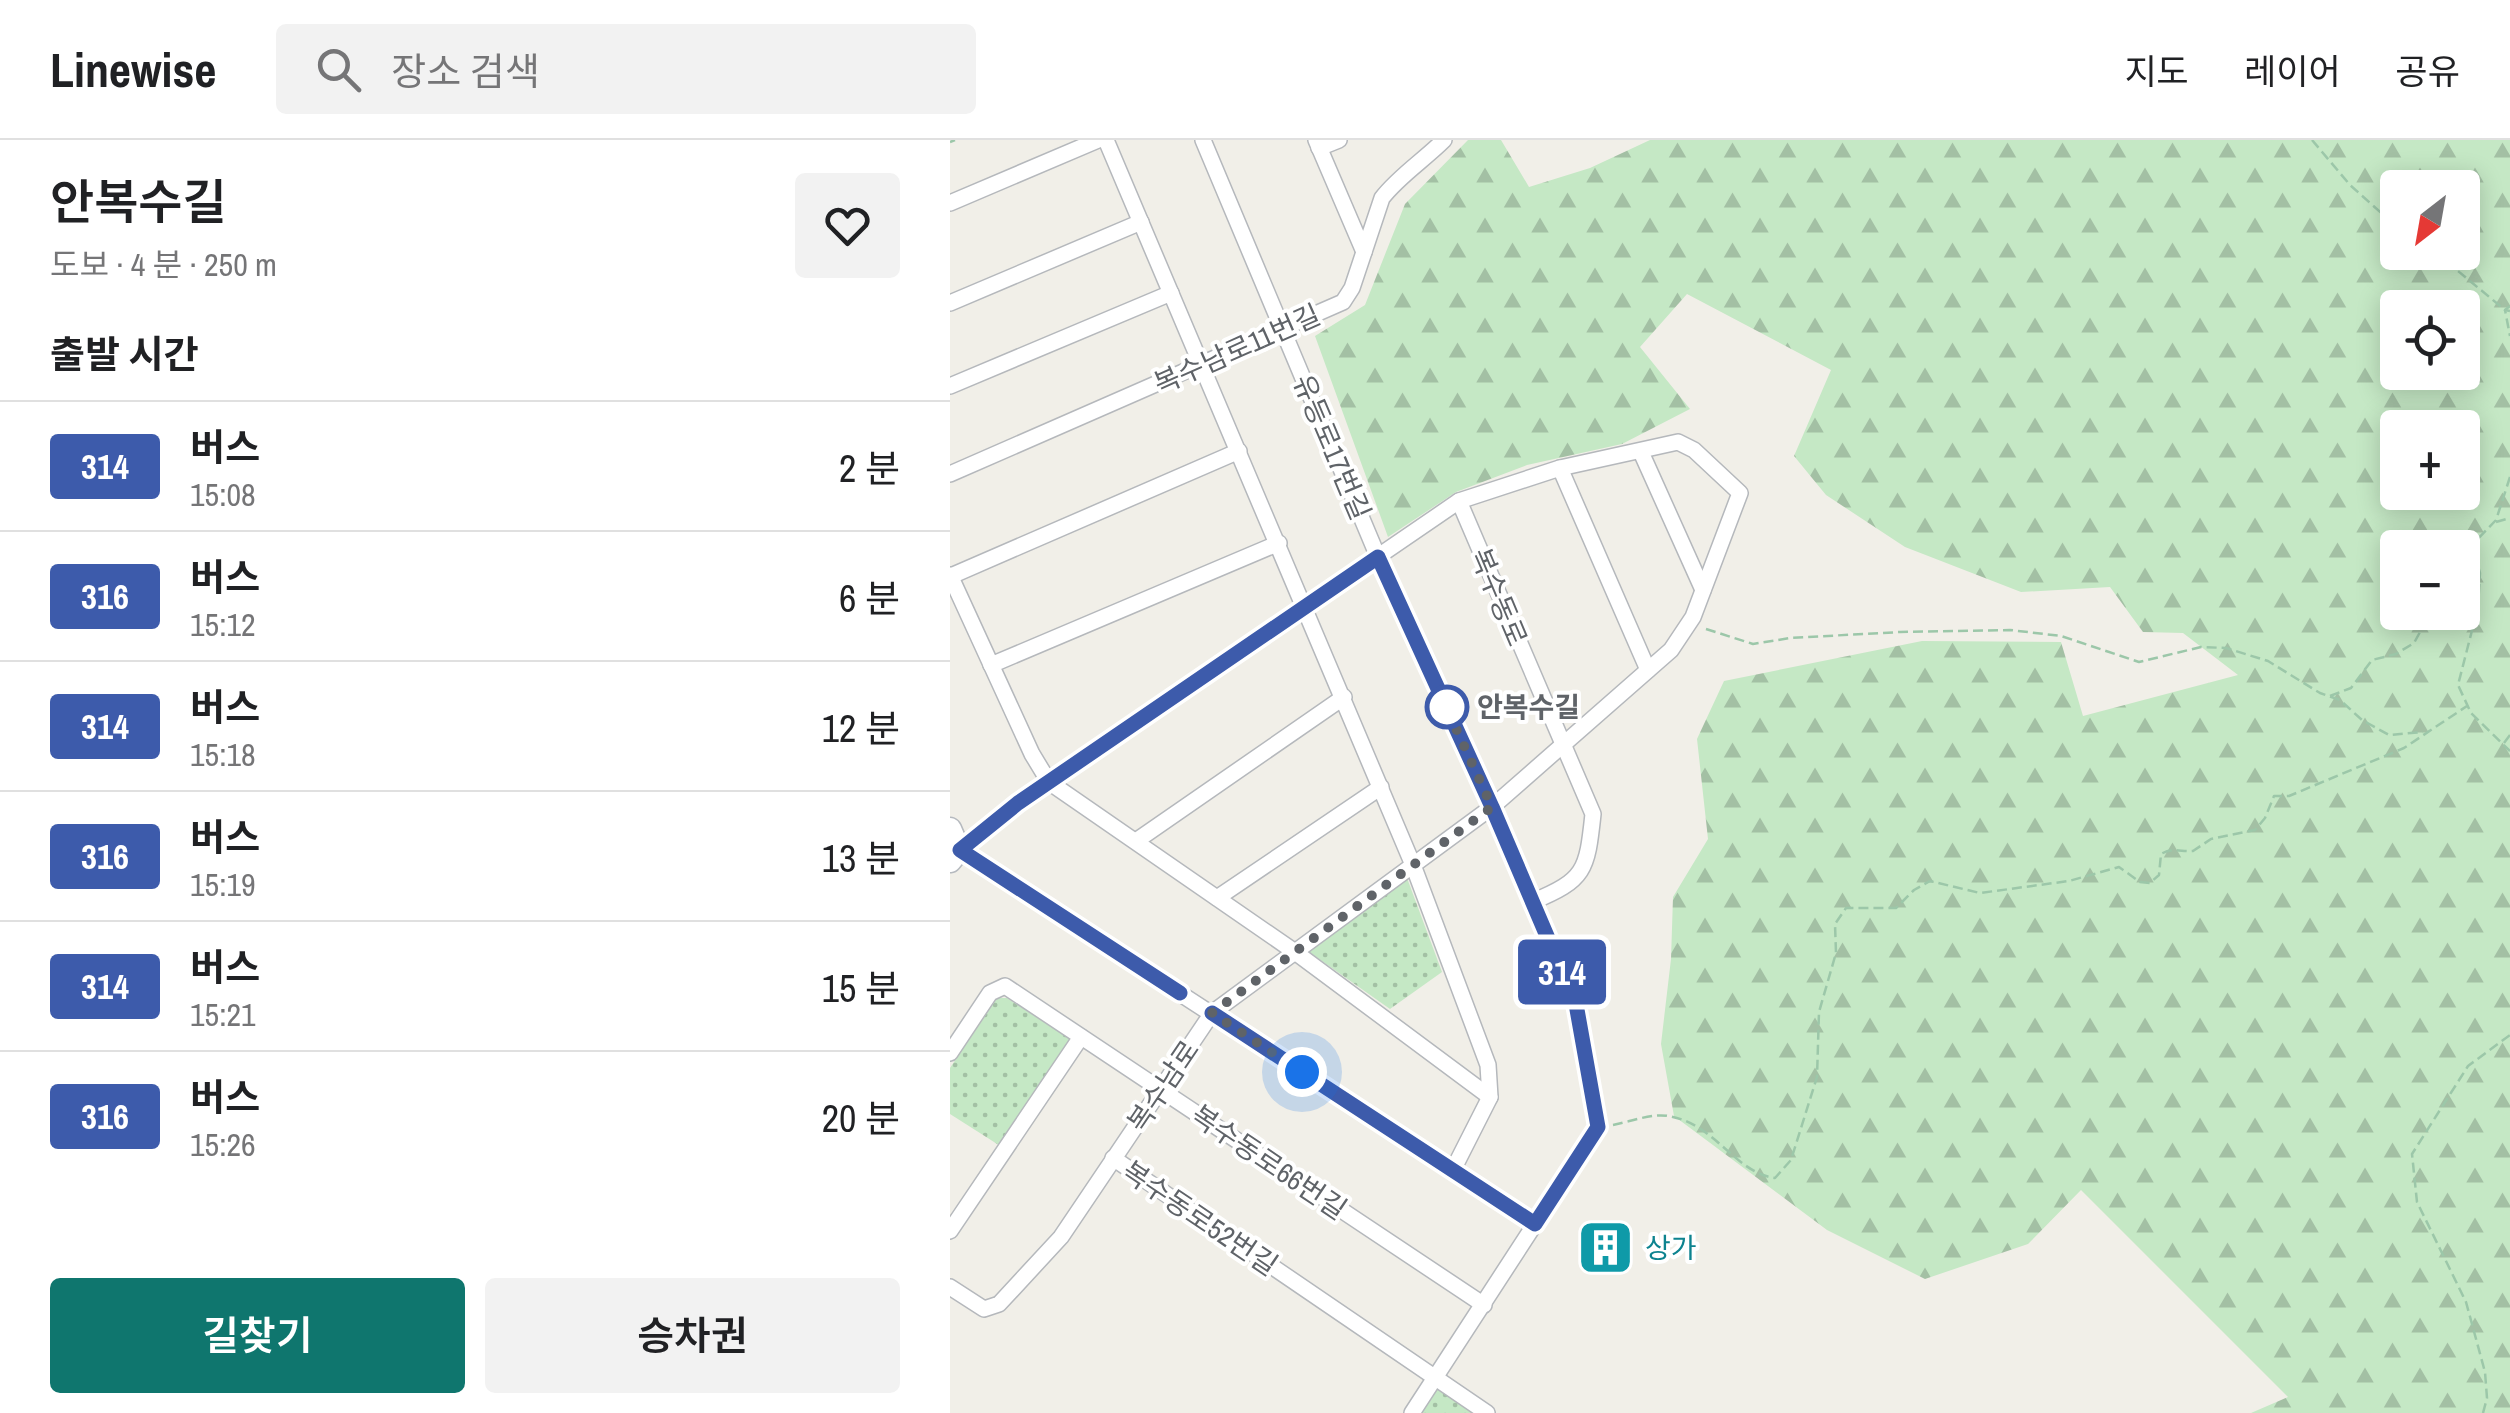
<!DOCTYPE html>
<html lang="ko">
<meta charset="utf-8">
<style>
:root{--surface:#fff;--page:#f2f2f2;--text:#202124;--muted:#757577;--line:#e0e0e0;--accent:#0f766e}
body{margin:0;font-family:"Archivo Narrow","Noto Sans KR",sans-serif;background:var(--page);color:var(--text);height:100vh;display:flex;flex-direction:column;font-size:38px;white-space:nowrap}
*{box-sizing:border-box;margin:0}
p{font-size:32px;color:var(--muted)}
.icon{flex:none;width:55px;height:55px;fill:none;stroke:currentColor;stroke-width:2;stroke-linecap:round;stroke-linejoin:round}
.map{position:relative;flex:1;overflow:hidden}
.side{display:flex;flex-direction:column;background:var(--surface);width:950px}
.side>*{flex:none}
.badge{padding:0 20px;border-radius:8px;font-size:35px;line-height:65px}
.needle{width:65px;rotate:211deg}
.controls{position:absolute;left:1430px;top:30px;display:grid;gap:20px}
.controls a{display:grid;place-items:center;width:100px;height:100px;border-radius:10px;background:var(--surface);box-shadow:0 5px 25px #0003;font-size:50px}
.you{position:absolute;width:50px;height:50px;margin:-25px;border:8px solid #fff;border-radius:50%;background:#1a73e8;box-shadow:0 0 0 15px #1a73e833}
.map>.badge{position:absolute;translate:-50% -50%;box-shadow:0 0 0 5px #fff}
h2{padding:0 50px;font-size:38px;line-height:90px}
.round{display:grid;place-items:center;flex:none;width:105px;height:105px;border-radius:10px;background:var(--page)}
.head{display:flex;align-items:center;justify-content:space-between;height:170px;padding:0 50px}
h1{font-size:48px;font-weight:600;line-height:75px}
.primary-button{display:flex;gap:20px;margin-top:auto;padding:20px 50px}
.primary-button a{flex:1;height:115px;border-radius:10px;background:var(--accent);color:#fff;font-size:40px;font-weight:600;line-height:115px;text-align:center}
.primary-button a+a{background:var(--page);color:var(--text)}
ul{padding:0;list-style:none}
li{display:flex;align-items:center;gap:30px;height:130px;padding:0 50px;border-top:2px solid var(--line)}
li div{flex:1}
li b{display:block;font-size:38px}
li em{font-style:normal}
li .badge{min-width:110px;font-weight:700;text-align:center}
header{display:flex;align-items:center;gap:60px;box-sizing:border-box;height:140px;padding:0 50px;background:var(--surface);border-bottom:2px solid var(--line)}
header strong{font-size:48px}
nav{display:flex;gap:55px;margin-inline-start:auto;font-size:35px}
.search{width:700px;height:90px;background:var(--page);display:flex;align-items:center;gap:25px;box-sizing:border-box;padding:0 35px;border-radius:10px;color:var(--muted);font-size:38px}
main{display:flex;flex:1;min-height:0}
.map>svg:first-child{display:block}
.grass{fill:url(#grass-dots)}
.forest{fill:url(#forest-firs);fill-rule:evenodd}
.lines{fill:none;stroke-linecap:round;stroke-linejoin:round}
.street-casing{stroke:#b5b8bc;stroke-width:18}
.secondary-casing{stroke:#b6babf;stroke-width:25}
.path{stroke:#9cc7a9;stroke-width:2.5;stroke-dasharray:10 5;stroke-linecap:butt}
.street{stroke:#fff;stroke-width:15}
.secondary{stroke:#fff;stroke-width:22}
.line-casing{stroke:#fff;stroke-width:22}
.line{stroke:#3d5bab;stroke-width:15}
.walk{stroke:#5f6368;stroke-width:10;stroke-dasharray:0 18}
.stop-dot{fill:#fff;stroke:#3d5bab;stroke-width:5}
.labels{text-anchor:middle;stroke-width:8;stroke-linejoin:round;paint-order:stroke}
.street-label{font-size:28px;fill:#5f6368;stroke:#fff}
.stop-label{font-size:28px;font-weight:bold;fill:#5f6368;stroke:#fff;text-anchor:start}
.culture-label{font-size:28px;fill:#0d838f;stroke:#fff;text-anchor:start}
</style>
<header>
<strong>Linewise</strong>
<div class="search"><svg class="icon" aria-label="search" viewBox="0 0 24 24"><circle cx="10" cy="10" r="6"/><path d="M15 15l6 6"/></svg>장소 검색</div>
<nav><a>지도</a><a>레이어</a><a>공유</a></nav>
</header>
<main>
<section class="side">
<div class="head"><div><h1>안복수길</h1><p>도보 · 4 분 · 250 m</p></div><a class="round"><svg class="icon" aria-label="heart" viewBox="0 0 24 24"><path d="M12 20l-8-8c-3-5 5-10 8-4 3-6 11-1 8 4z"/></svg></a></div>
<h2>출발 시간</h2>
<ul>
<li><span class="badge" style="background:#3d5bab;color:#fff">314</span><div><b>버스</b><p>15:08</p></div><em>2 분</em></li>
<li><span class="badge" style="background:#3d5bab;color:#fff">316</span><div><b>버스</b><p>15:12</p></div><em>6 분</em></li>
<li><span class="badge" style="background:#3d5bab;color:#fff">314</span><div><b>버스</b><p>15:18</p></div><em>12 분</em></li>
<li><span class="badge" style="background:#3d5bab;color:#fff">316</span><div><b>버스</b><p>15:19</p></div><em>13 분</em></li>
<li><span class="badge" style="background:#3d5bab;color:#fff">314</span><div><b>버스</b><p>15:21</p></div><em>15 분</em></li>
<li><span class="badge" style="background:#3d5bab;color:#fff">316</span><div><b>버스</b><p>15:26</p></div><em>20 분</em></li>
</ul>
<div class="primary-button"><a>길찾기</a><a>승차권</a></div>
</section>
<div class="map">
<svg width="1560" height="1273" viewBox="0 0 1560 1273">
<defs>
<pattern id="grass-dots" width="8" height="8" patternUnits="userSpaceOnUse" patternTransform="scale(2.5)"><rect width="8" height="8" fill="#c5e8c5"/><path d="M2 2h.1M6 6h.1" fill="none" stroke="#a3c0a4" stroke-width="1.8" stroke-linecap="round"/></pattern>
<pattern id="forest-firs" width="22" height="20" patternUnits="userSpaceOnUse" patternTransform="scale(2.5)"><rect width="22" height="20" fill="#c5e8c5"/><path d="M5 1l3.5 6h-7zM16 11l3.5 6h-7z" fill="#a3c0a4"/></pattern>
</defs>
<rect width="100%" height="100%" fill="#f1efe8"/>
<g class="grass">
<polygon points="457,738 492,832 440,869 352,807"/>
<polygon points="47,858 57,858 126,903 55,1009 0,974 0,928"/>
<polygon points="484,1245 523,1273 468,1273"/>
</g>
<path class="forest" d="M518 0H551L579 47 640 28 700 0H1560V1273H1301L1338 1257 1131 1050 1078 1104 975 1139 877 1090 724 976 711 904 721 819 723 757 758 699 747 599 774 541 972 501 1111 502 1133 576 1288 535 1233 493 1193 492 1160 447 1071 452 955 407 876 355 844 316 881 230 737 154 690 207 740 269 672 304 577 325 506 352 438 397 365 196 415 165 455 64ZM1448 48H1512V112H1448ZM1448 168H1512V232H1448ZM1448 288H1512V352H1448ZM1448 408H1512V472H1448Z"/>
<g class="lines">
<defs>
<g id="street">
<polyline points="156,0 463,725 538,925 540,957 503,1030"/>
<polyline points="253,0 428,417 542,667 625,864 648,987 462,1273"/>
<polyline points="366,0 414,112"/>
<polyline points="369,8 389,0"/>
<polyline points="0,63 148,0"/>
<polyline points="0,163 191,82"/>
<polyline points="0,246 221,153"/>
<polyline points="691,312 753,450"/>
<polyline points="610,328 698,530"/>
<path d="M0 334 393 162 402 148 432 58C449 36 474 20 494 0"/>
<path d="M509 361 643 674C637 731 635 740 582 762"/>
<polyline points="0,435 82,614 99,642 345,812 540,957"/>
<polyline points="1,436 289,311"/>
<polyline points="41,525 329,403"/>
<polyline points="186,701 394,557"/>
<polyline points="267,758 431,647"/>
<polyline points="0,913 40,853 55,846 534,1165"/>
<polyline points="163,1018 537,1273"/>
<polyline points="0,1091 131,897"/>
<polyline points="0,1147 34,1169 49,1164 111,1097 262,873 542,667 721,510 743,477 790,353 744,310 728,302 610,328 509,361 68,663 9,710 585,1084"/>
</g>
<polyline id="secondary" points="0,689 9,710 0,721"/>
</defs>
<use href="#street" class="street-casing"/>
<use href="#secondary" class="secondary-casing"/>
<g class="path">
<polyline points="1362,0 1400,45 1448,88"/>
<polyline points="0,2 5,0"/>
<polyline points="1485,112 1555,170 1560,171"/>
<polyline points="1560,166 1555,170 1560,196"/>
<polyline points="1560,337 1546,380 1522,405 1530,433 1528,467 1508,545 1521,573 1560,611"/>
<polyline points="1546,382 1560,378"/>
<polyline points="1486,472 1516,477 1525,474"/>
<polyline points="756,489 803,504 840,498 950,492 1060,490 1111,496 1189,522 1251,507 1276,508 1318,521 1370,553 1390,560 1412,580 1439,595 1473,592"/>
<polyline points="1380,556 1401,548 1422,520 1446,514 1464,503 1481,472"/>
<polyline points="1554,603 1560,595"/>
<path d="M663 985C679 982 702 973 718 976 765 983 785 1033 825 1038L841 1020 867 937 869 872 886 813 885 784 896 768H946L964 750 980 741 1030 753 1119 741 1169 727 1190 742 1200 743 1209 735 1211 714C1223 707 1231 712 1243 711L1261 699 1305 690 1315 678 1324 656H1339L1454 608 1517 566"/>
<polyline points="1533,1273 1537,1258 1535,1232 1516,1162 1467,1062 1462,1014 1518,926 1560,895"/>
</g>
<use href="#street" class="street"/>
<use href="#secondary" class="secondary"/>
</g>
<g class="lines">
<defs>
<polyline id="line" points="230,853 10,710 68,663 428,417 542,667 626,864 648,987 585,1084 262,873"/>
</defs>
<use href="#line" class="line-casing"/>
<use href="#line" class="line"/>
<polyline class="walk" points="352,932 262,873 542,667 493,560 497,567"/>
</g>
<defs>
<symbol id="building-square" viewBox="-11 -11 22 22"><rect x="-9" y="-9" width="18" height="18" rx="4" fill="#0f9aa8" stroke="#fff"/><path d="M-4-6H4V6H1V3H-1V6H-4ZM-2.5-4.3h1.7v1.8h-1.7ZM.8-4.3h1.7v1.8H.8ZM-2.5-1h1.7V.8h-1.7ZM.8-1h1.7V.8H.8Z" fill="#fff"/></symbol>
</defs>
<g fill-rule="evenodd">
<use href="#building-square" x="624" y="1076" width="63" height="63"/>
</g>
<circle class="stop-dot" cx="497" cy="567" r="20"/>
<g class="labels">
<g class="street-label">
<text transform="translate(287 209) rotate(-24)" y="10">복수남로11번길</text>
<text transform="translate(382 307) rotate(67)" y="10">유등로17번길</text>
<text transform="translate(549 457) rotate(67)" y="10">복수동로</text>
<text transform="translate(213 946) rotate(-56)" y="10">복수남로</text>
<text transform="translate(319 1022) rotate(34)" y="10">복수동로66번길</text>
<text transform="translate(250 1078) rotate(34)" y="10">복수동로52번길</text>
</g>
<g class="stop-label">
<text x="527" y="577">안복수길</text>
</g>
<g class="culture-label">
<text x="695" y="1118">상가</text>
</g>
</g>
</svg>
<div class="controls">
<a><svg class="needle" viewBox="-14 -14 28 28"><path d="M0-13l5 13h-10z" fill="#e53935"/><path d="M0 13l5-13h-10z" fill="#757577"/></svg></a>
<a><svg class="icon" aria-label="locate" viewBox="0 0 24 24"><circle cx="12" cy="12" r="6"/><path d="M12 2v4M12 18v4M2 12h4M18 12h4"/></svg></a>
<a>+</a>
<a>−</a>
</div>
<div class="you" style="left:352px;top:932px"></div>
<b class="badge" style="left:612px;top:832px;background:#3d5bab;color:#fff">314</b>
</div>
</main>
